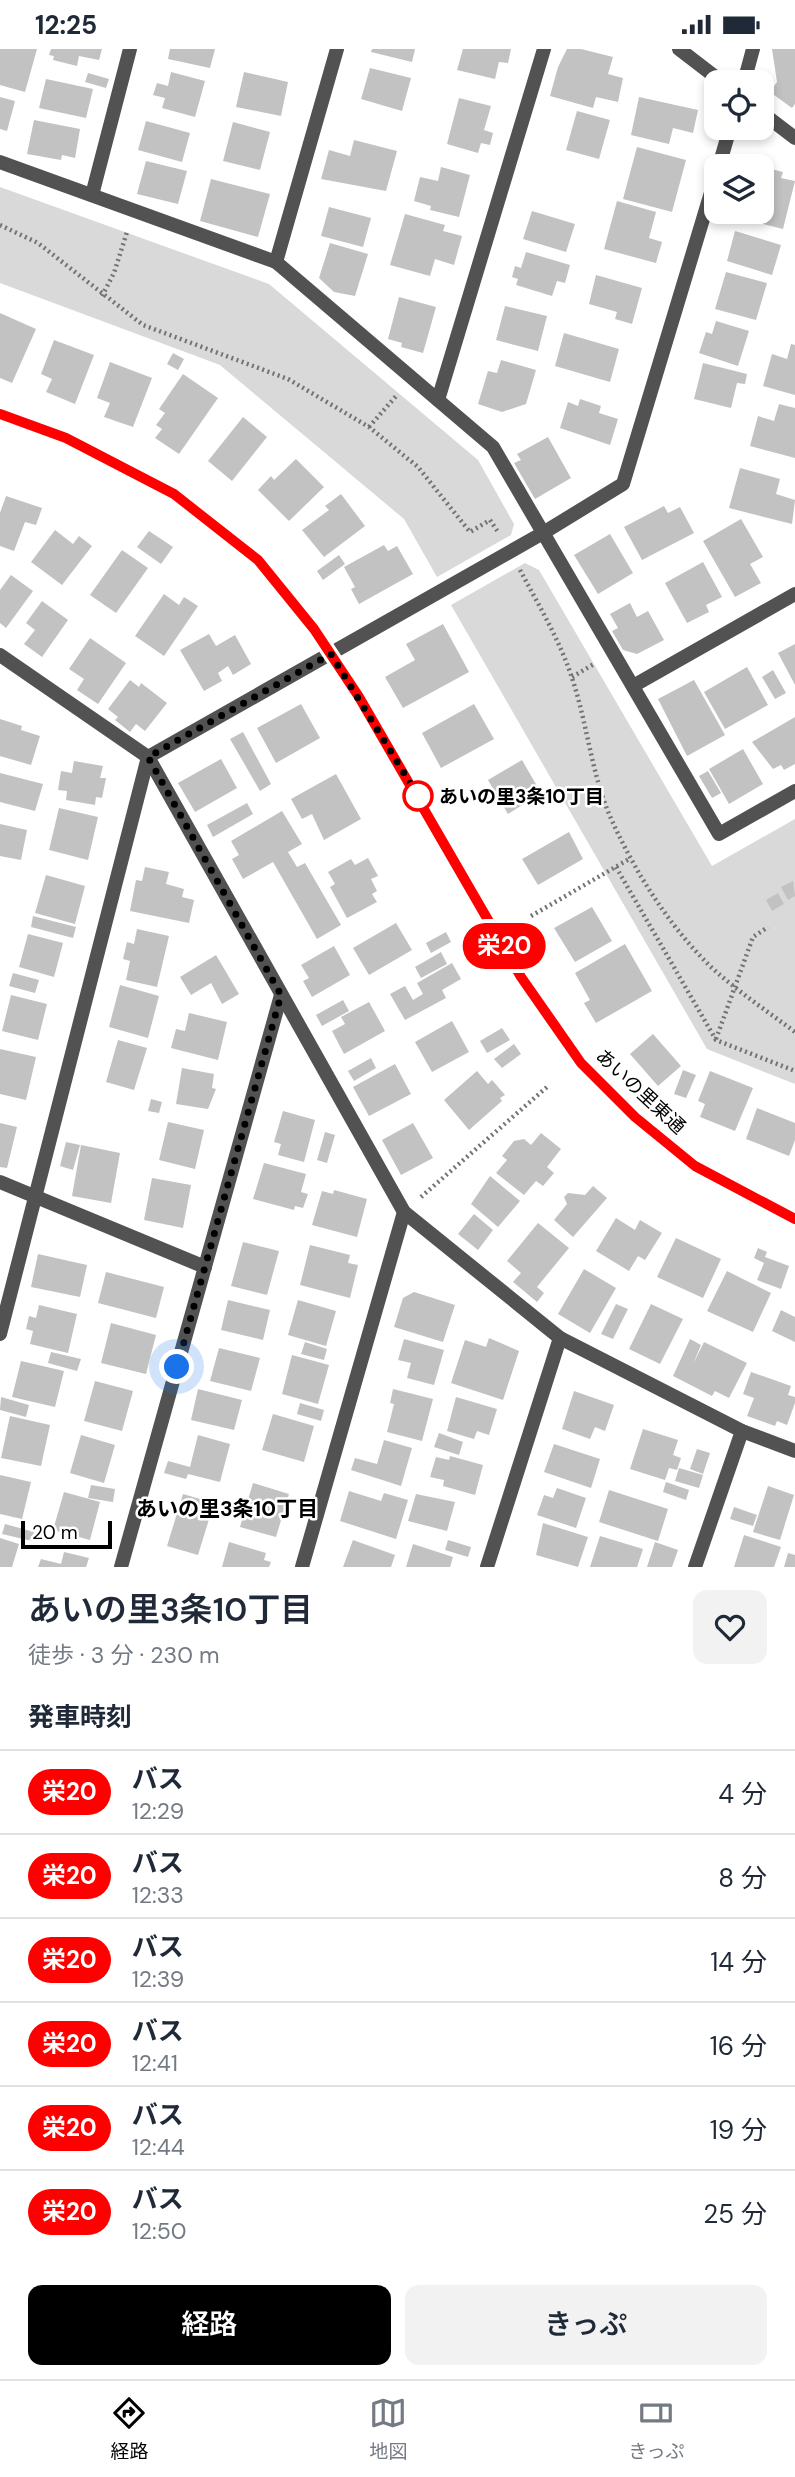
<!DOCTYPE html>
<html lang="ja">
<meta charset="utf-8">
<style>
:root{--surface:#fff;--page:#f2f2f3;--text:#1f2937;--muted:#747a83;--line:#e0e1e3;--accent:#000}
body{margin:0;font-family:"DM Sans","Noto Sans JP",sans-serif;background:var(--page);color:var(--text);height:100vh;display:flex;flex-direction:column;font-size:26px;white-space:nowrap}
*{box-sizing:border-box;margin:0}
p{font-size:23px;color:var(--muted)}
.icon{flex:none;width:38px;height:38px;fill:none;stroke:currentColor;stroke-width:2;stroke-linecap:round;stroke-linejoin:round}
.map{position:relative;height:1518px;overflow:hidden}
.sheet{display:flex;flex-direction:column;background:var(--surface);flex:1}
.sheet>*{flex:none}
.badge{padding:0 14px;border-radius:23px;font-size:24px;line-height:46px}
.buttons{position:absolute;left:704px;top:21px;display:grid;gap:14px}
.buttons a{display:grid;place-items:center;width:70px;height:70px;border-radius:14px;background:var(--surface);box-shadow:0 4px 10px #0003;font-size:35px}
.scale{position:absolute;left:21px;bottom:18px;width:91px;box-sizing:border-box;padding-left:7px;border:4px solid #000;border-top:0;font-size:19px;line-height:24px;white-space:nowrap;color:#000;-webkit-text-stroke:5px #fff;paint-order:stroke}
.you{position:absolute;width:35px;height:35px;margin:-18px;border:5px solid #fff;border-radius:50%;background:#1a73e8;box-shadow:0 0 0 10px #1a73e833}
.map>.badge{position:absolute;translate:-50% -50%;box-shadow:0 0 0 4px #fff}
h2{padding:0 28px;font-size:26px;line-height:63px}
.round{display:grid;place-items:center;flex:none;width:74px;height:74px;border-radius:14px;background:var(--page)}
.overview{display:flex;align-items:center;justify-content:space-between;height:119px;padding:0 28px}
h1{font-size:33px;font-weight:600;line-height:52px}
.action{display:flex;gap:14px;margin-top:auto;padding:14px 28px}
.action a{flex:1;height:80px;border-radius:14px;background:var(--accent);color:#fff;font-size:28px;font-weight:600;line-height:80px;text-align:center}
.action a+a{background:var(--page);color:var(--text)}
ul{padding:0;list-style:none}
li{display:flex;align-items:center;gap:21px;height:84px;padding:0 28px;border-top:2px solid var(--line)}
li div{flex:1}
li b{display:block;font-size:26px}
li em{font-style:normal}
li .badge{min-width:77px;font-weight:700;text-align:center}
.status{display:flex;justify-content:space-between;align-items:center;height:49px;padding:0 35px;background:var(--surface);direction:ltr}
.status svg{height:19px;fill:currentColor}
.dock{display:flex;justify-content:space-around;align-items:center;height:98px;border-top:2px solid var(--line);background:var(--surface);font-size:19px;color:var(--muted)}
.dock a{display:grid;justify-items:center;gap:4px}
.dock .selected{color:var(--accent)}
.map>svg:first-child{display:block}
.green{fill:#d9d9d9}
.building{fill:#c2c2c2}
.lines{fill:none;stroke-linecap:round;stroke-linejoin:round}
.path{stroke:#747474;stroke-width:4.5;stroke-dasharray:2 3.5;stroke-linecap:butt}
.street{stroke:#525252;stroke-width:14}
.secondary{stroke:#1f1f1f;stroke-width:14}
.line-casing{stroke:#fff;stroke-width:16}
.line{stroke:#f00;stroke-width:10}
.walk{stroke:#000;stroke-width:7;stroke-dasharray:0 12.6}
.stop-dot{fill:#fff;stroke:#f00;stroke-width:3.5}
.labels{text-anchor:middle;stroke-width:5;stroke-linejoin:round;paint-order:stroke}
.stop-label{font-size:19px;font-weight:bold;fill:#000;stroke:#fff;text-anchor:start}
.street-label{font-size:19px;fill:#000;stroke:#fff}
.neighbourhood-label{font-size:21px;font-weight:bold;fill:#000;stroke:#fff}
</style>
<div class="status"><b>12:25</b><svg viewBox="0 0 49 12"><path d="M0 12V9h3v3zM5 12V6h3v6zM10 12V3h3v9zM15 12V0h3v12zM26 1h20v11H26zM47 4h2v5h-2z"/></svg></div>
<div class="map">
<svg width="795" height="1518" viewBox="0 0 795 1518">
<rect width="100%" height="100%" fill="#fff"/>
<g class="green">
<polygon points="0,138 269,235 478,411 514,475 511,486 437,528 404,470 220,316 0,234"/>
<polygon points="525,514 539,521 712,817 795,770 795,1035 707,1000 451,556"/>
</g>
<g class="building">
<polygon points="0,0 37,0 25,43 0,36"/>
<polygon points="51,0 102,0 99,11 79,7 77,17 53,11 54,7 49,6"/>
<polygon points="170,0 215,0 210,19 168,10"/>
<polygon points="372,0 415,0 412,13 371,3"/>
<polygon points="463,0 511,0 508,14 499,13 495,30 457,21"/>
<polygon points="567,0 581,0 613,8 608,25 623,29 618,53 596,48 593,59 550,47 558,18"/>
<polygon points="772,0 795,0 795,55 792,59 770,43 777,33"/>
<polygon points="370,19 411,29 402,62 361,50"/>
<polygon points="171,23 205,32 195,68 162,59 165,49 153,46 157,34 168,37"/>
<polygon points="244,23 288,33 281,67 236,58"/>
<polygon points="88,24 109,30 106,39 85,33"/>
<polygon points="46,30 93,40 86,69 39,59"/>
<polygon points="0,48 15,52 7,82 0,80"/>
<polygon points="639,48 698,61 693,84 673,79 669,95 631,86"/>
<polygon points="459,49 491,57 484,81 493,84 490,96 481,94 478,104 447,95"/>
<polygon points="577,62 610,71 599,110 566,101"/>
<polygon points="34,71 80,80 75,109 62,106 61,111 27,105"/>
<polygon points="146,72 190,84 182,113 138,101"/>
<polygon points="233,73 270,83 260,121 223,112"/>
<polygon points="354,91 397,102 386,142 321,130 329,101 350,107"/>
<polygon points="637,98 686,111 672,163 623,150"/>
<polygon points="146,112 187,122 178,155 137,145"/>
<polygon points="441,118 470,126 459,168 430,161 431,157 414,152 420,128 438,132"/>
<polygon points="771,120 783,123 781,129 795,132 783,180 740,169 741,163 761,163 761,131 769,132"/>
<polygon points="211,130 270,145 258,188 200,172"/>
<polygon points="617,152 656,163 649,189 662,193 656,214 604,200"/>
<polygon points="329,158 371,169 363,198 321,187"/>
<polygon points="532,162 575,175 566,203 523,190"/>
<polygon points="405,165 445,176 443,182 462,187 454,216 435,210 430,227 390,216"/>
<polygon points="735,182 781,196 772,226 727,212"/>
<polygon points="330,194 368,205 355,247 334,243 319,229"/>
<polygon points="526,203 570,216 565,234 557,232 552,247 516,236 518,230 512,228 515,217 521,219"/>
<polygon points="726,223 767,234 756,271 715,260"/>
<polygon points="596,226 642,239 632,275 615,270 617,263 589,255"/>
<polygon points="399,248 436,258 423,304 401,298 402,294 388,290"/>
<polygon points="505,257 547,267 538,302 496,291"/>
<polygon points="0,264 36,280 12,334 0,329"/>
<polygon points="716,272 749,282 738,317 699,304 706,283 712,285"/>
<polygon points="564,284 619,300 610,333 555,317"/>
<polygon points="54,291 94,306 75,355 46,343 52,330 41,325"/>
<polygon points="791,295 795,296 795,346 763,337 772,305 787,310"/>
<polygon points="173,304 184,310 178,321 167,315"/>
<polygon points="501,311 536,321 526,355 502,363 478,355 488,322 497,324"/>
<polygon points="110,313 152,329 133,378 104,368 110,354 97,349"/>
<polygon points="703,314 747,325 745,335 737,334 731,359 694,350"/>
<polygon points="183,325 218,349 179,405 155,389 162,380 156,376 165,364 159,360"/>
<polygon points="580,350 601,357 599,364 618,370 610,396 560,379 568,353 578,357"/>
<polygon points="779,355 795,359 795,409 750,397 758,367 774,372"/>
<polygon points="243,368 267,388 232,432 208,412"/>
<polygon points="548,388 571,429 535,450 514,414 521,411 517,405"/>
<polygon points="296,410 324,438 289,472 258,441 271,427 274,431"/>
<polygon points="740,419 780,430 776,445 795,451 792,475 729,459"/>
<polygon points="341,445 365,477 324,508 302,481 329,461 325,457"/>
<polygon points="6,447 42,459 36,476 25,473 14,502 0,497 0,464"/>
<polygon points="664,457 668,464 680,458 694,484 642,511 624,478"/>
<polygon points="741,470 763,508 750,515 761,534 735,548 703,492"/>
<polygon points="55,481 73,495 79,487 92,497 62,536 31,513"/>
<polygon points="149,482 173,498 161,515 137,498"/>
<polygon points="610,485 633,524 598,545 574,506"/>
<polygon points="384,496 388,502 397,497 413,525 359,555 351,540 355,538 344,518"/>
<polygon points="122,501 148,519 116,564 90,546"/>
<polygon points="339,506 345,515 323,531 317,522"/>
<polygon points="703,513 722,548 706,556 709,563 687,574 665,534"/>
<polygon points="11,526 33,542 6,579 0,574 0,541"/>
<polygon points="164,545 179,556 184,548 198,557 164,607 135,587"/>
<polygon points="42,552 68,571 42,608 24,595 35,581 26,574"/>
<polygon points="630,554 637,568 648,562 664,591 637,605 623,601 612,582 618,579 610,565"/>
<polygon points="443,575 469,623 403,659 385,628 415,611 406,595"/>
<polygon points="209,585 216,597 235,586 251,615 233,626 228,617 218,624 222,632 204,642 180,601"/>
<polygon points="90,589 126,614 98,655 77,641 84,630 69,620"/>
<polygon points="795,595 795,636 778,604"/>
<polygon points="747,618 768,656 725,680 704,643"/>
<polygon points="773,621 786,644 775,650 762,628"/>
<polygon points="130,631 139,638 141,634 167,654 145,682 136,675 130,683 115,671 118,668 108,660"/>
<polygon points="694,631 725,686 687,707 658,650"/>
<polygon points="301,655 320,689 276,714 257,679"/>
<polygon points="474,655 494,690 441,719 422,684"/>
<polygon points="795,668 795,715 784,721 781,716 773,720 752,693"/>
<polygon points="0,670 22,677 21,681 40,687 31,716 0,707"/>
<polygon points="243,683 271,735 260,742 230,690"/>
<polygon points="743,700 763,735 729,755 709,720"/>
<polygon points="221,710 237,739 195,763 178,734"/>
<polygon points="522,711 541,744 508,765 488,731"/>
<polygon points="74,712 103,717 100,729 106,729 102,749 96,748 95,756 66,751 67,742 58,741 61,722 72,724"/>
<polygon points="708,722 721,744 712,749 699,727"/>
<polygon points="0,724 43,735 35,762 0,753"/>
<polygon points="336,725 361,770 324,791 312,765 302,770 291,750"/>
<polygon points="247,754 253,765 213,788 207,776"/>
<polygon points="59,759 98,768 88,811 49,801"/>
<polygon points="282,762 302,795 288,803 297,818 305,814 341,876 317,890 273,813 243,830 232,810 239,806 231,792"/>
<polygon points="0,775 27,781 21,811 0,807"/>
<polygon points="569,783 583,810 538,836 522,810"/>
<polygon points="368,809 378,827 371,830 377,842 372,845 377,853 347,869 330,838 335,835 328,823 351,810 355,816"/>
<polygon points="145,818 169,823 166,835 184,840 182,848 194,851 189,874 130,862 136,831 142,832"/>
<polygon points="46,826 85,837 75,875 35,864"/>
<polygon points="793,832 795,847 788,851 781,838"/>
<polygon points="778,844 784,855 772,862 766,851"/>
<polygon points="592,858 612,892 575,913 554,879"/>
<polygon points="33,867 76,878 73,889 31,878"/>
<polygon points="396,874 412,901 369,926 353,899"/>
<polygon points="137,880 169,887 157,938 126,931 130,912 123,910 127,893 134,895"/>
<polygon points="446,883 451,893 431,904 426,894"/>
<polygon points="28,885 63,894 54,928 19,918"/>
<polygon points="625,895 652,942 596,974 584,954 590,951 575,924"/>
<polygon points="334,897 350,926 312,948 303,932 309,929 301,916"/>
<polygon points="441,903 447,915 421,929 415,918"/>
<polygon points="216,906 239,945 222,955 211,934 191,946 180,928"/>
<polygon points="452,914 461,930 442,941 446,949 405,971 390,945 405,937 413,951 423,945 417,934"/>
<polygon points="13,924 39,931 35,944 9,937"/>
<polygon points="120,936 159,947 148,989 109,978"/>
<polygon points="11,946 47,955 38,991 2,982"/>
<polygon points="343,951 349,962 322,977 316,966"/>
<polygon points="369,953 385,982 344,1005 332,982 345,975 341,968"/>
<polygon points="189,964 227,973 218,1011 171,999 176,980 185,982"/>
<polygon points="452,972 469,1003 432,1023 415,993"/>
<polygon points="502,979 510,991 487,1004 480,992"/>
<polygon points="653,985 681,1017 658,1037 630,1005"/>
<polygon points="118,991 147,999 134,1041 106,1033"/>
<polygon points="514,995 521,1005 502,1019 494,1010"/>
<polygon points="0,1000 36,1008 26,1051 0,1045"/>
<polygon points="371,1009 376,1019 354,1032 348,1022"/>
<polygon points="395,1015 411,1045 369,1067 353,1038"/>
<polygon points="182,1019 214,1025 212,1039 216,1040 208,1060 176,1055"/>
<polygon points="683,1021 696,1026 686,1049 674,1045"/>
<polygon points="477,1022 488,1035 492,1031 505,1046 500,1049 502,1052 469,1081 444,1051"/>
<polygon points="710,1022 753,1039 735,1082 700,1068 705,1055 698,1052"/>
<polygon points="151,1050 162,1053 159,1064 148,1062"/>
<polygon points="757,1059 795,1074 795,1091 789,1107 746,1090"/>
<polygon points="283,1062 315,1071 304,1113 278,1106 281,1095 274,1093"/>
<polygon points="168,1073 204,1081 195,1120 159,1111"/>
<polygon points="0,1074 17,1078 7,1119 0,1118"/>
<polygon points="413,1074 433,1109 401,1126 382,1091"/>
<polygon points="325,1083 335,1086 327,1114 317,1111"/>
<polygon points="541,1084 561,1100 547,1118 554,1124 543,1137 536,1132 524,1146 496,1124 507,1111 502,1107 514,1092 524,1090 531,1096"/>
<polygon points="66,1093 80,1096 73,1121 60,1117"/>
<polygon points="81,1096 120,1104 111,1154 72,1147"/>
<polygon points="264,1114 306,1125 301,1143 308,1145 303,1159 295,1157 294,1161 253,1150"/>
<polygon points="490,1127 520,1152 498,1178 471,1155"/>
<polygon points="152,1129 191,1136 183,1179 144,1171"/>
<polygon points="593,1137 607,1149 573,1188 554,1171 567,1155 564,1148 568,1144 585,1146"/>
<polygon points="334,1141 367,1150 357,1188 312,1176 322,1142 333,1145"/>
<polygon points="474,1165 493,1181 478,1201 458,1185"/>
<polygon points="616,1169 635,1181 640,1171 662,1184 645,1211 638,1207 629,1222 596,1202"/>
<polygon points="538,1174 569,1199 537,1238 544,1244 537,1253 513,1233 521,1224 507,1212"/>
<polygon points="676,1189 721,1210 703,1249 657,1228"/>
<polygon points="243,1193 279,1202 267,1246 231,1237"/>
<polygon points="310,1196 350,1206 348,1214 358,1216 350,1249 300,1236"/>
<polygon points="758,1199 767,1203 765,1208 789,1217 781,1240 757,1231 764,1214 754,1209"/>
<polygon points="38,1205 87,1216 80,1248 31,1238"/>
<polygon points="584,1220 616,1239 590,1284 558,1265"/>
<polygon points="727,1222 771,1244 753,1283 707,1262"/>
<polygon points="106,1223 164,1238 156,1269 98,1254"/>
<polygon points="414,1243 455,1256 443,1293 394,1278 403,1249"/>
<polygon points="228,1251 270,1261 263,1291 221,1281"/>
<polygon points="298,1251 336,1262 326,1297 288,1286"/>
<polygon points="616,1255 628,1260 613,1290 601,1285"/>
<polygon points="651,1255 683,1270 660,1315 629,1300"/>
<polygon points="39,1256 77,1265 68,1304 30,1295 33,1282 26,1280 29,1267 36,1269"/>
<polygon points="781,1261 795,1268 795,1293 772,1282"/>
<polygon points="111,1274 156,1286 146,1325 101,1314"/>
<polygon points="489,1289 519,1302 503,1351 451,1334 465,1291 486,1298"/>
<polygon points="404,1290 444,1301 434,1336 407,1329 411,1314 398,1311"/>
<polygon points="690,1290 701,1296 693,1315 704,1293 747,1314 729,1349 715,1342 712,1347 673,1327"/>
<polygon points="305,1293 327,1300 324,1311 301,1305"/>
<polygon points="219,1299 260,1309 251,1342 210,1332"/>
<polygon points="51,1303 81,1310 77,1322 48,1314"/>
<polygon points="292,1306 329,1316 318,1355 282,1345"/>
<polygon points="21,1312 64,1322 55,1358 12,1348"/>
<polygon points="751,1323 791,1337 788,1346 795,1348 795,1354 787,1376 777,1372 775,1377 747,1367 754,1349 743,1345"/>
<polygon points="95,1332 133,1342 122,1382 84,1372"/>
<polygon points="198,1340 242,1351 234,1381 191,1371"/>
<polygon points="393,1340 433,1350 422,1392 387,1383 394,1355 390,1354"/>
<polygon points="574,1342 614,1356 605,1382 595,1378 590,1390 562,1380"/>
<polygon points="1,1348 29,1356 26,1368 0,1361"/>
<polygon points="456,1348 497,1360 489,1386 477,1382 474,1390 447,1382"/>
<polygon points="300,1354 324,1361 321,1372 297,1365"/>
<polygon points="273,1365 314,1377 304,1413 262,1401"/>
<polygon points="10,1367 50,1376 41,1417 1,1409"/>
<polygon points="643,1380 678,1391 673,1406 681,1409 677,1421 669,1419 665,1431 630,1420"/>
<polygon points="439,1384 463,1393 459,1406 434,1398"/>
<polygon points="81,1386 115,1396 104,1434 70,1424"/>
<polygon points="198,1386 230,1395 220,1433 188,1425 186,1430 164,1424 168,1412 190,1418"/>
<polygon points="384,1391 412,1399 401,1437 351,1421 355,1409 377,1415"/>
<polygon points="554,1395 600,1410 591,1439 544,1423"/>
<polygon points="697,1400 710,1404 703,1425 690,1420"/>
<polygon points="450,1407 483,1416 475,1446 443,1437 444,1431 430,1428 436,1408 449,1411"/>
<polygon points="679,1419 703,1426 699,1439 675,1432"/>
<polygon points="0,1426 31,1433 22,1470 0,1465"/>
<polygon points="666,1433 689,1441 686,1451 663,1443"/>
<polygon points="253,1434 289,1445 276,1488 240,1478"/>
<polygon points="91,1436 115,1440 113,1453 88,1449"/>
<polygon points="768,1437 794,1446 780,1491 753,1483"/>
<polygon points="557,1439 586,1449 576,1479 537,1466 544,1446 553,1449"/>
<polygon points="609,1441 668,1460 658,1492 599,1473"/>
<polygon points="349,1442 381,1452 384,1444 408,1451 396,1490 340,1472"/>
<polygon points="64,1443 100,1453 90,1491 53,1481"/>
<polygon points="183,1445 214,1454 198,1506 167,1497"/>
<polygon points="416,1445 455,1453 447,1482 408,1472"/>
<polygon points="734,1458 757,1466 753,1477 730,1470"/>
<polygon points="543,1474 588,1488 578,1518 536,1506"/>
<polygon points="5,1475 34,1483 32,1492 2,1485"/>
<polygon points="744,1486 781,1498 774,1518 734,1518"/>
<polygon points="600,1487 643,1500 637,1518 590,1518"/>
<polygon points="0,1489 19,1495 12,1518 0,1518"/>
<polygon points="353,1491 395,1506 391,1518 343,1518"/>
<polygon points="448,1491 471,1498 468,1508 445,1501"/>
<polygon points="229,1493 266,1504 264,1511 271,1513 269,1518 222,1518"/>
<polygon points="655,1493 678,1501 672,1518 647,1518"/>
<polygon points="413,1495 453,1508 450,1518 406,1518"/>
<polygon points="64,1503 89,1509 86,1518 38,1518 41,1510 61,1515"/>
<polygon points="788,1504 795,1506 795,1518 784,1518"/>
</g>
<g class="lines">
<g class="path">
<polyline points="0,176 38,194 143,276 288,330 369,378 418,418 470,483 490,471 498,483"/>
<polyline points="102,247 114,224 127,183"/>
<polyline points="369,378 397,346"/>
<path d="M520 521C538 555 559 590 571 626 588 675 591 727 613 774 637 826 670 878 711 918 737 942 767 962 795 983"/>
<polyline points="572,628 594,615"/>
<polyline points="616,818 716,991 795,1022"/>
<polyline points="531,867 631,809"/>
<polyline points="716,990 753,888 768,878"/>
<polyline points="421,1148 547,1038"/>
</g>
<g class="street">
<polyline points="679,0 722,33"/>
<polyline points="744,33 753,0"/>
<polyline points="761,63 795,89"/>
<polyline points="0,113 276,213 493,398 719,785 795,742"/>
<polyline points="719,117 730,79"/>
<polyline points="92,146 130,0"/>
<polyline points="276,213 337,0"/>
<polyline points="438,351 544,0"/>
<polyline points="0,606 148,708 404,1163 560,1289 742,1382 795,1402"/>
<polyline points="633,637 795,545"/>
<polyline points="0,1133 205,1218"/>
<polyline points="0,1285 148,708 543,484 623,435 716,127"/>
<polyline points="121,1518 281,946"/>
<polyline points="302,1518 404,1163"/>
<polyline points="487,1518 560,1289"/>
<polyline points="695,1518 742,1382"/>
</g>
<polyline class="secondary" points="0,365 66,389 174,445 258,511 314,580 359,648 521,928 581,1014 635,1068 695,1117 795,1170"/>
</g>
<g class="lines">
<defs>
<polyline id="line" points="0,365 66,389 174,445 258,511 314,580 359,648 521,928 581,1014 635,1068 695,1117 795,1170"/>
</defs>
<use href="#line" class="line-casing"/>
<use href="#line" class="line"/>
<polyline class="walk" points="177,1318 281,946 148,708 331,605 418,747"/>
</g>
<circle class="stop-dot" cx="418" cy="747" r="14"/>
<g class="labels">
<g class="stop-label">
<text x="439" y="754">あいの里3条10丁目</text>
</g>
<g class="street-label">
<text transform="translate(641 1042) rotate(43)" y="7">あいの里東通</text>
</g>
<g class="neighbourhood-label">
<text x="227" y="1467">あいの里3条10丁目</text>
</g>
</g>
</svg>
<div class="buttons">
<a><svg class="icon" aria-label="locate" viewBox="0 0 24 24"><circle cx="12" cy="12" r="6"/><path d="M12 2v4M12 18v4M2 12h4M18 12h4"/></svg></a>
<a><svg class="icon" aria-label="layers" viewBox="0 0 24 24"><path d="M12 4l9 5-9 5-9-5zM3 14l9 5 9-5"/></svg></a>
</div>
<div class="scale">20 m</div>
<div class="you" style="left:177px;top:1318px"></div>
<b class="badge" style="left:504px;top:897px;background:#f00;color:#fff">栄20</b>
</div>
<section class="sheet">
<div class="overview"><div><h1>あいの里3条10丁目</h1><p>徒歩 · 3 分 · 230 m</p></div><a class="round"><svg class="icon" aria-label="heart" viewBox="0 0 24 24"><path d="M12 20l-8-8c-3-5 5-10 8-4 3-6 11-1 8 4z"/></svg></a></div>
<h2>発車時刻</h2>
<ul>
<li><span class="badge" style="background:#f00;color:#fff">栄20</span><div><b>バス</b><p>12:29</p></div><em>4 分</em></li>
<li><span class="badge" style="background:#f00;color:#fff">栄20</span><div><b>バス</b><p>12:33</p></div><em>8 分</em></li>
<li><span class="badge" style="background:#f00;color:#fff">栄20</span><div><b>バス</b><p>12:39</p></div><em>14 分</em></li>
<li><span class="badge" style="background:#f00;color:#fff">栄20</span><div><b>バス</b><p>12:41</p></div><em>16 分</em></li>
<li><span class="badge" style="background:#f00;color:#fff">栄20</span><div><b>バス</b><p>12:44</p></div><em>19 分</em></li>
<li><span class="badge" style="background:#f00;color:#fff">栄20</span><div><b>バス</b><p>12:50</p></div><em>25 分</em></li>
</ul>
<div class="action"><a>経路</a><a>きっぷ</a></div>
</section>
<nav class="dock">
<a class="selected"><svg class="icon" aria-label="directions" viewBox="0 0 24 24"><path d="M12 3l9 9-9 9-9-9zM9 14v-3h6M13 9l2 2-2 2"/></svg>経路</a>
<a><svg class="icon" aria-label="map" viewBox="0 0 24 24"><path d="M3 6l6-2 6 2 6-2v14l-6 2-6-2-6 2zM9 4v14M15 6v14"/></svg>地図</a>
<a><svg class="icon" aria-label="tickets" viewBox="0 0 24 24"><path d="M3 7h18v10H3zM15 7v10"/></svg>きっぷ</a>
</nav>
